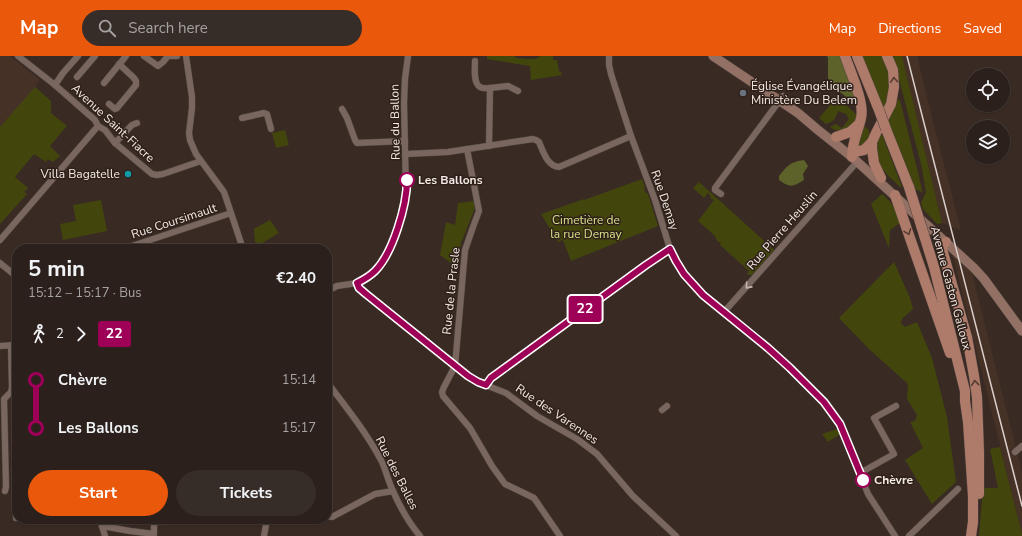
<!DOCTYPE html>
<meta charset="utf-8">
<style>
:root{--surface:#2b201b;--page:#372d28;--text:#f1f3f6;--muted:#a6a3a3;--line:#473e3a;--accent:#ea580c}
body{margin:0;font-family:"Nunito Sans",sans-serif;background:var(--page);color:var(--text);height:100vh;display:flex;flex-direction:column;font-size:15px;white-space:nowrap}
*{box-sizing:border-box;margin:0}
p{font-size:13px;color:var(--muted)}
.icon{flex:none;width:22px;height:22px;fill:none;stroke:currentColor;stroke-width:2;stroke-linecap:round;stroke-linejoin:round}
.map{position:relative;flex:1;overflow:hidden}
.panel{position:absolute;left:12px;top:188px;width:320px;height:280px;display:flex;flex-direction:column;background:var(--surface);border-radius:16px;box-shadow:0 1px 3px #0004,0 0 0 1px var(--line)}
.panel>*{flex:none}
.badge{padding:0 8px;border-radius:3px;font-size:14px;line-height:26px}
.buttons{position:absolute;left:966px;top:12px;display:grid;gap:8px}
.buttons a{display:grid;place-items:center;width:44px;height:44px;border-radius:50%;background:var(--surface);box-shadow:0 1px 3px #0004,0 0 0 1px var(--line);font-size:20px}
.map>.badge{position:absolute;translate:-50% -50%;box-shadow:0 0 0 2px #fff}
.legs{display:flex;align-items:center;gap:6px;height:44px;padding:0 16px;font-size:13px}
.legs p{margin-inline-start:auto}
.headline{display:flex;align-items:center;justify-content:space-between;height:68px;padding:0 16px}
h1{font-size:22px;font-weight:700;line-height:30px}
.action{display:flex;gap:8px;margin-top:auto;padding:8px 16px}
.action a{flex:1;height:46px;border-radius:24px;background:var(--accent);color:#fff;font-size:16px;font-weight:700;line-height:46px;text-align:center}
.action a+a{background:var(--page);color:var(--text)}
ul{padding:0 16px;list-style:none}
li{display:flex;align-items:center;gap:14px;height:48px;font-size:15px}
li i{display:grid;place-items:center;width:6px;height:100%;margin:0 5px;background:currentColor}
li i::after{content:'';width:10px;height:10px;margin:-5px;border:3px solid;border-radius:50%;background:var(--surface)}
li p{margin-inline-start:auto}
li:first-child i{background:linear-gradient(#0000 50%,currentColor 0)}
li:last-child i{background:linear-gradient(currentColor 50%,#0000 0)}
header{display:flex;align-items:center;gap:24px;box-sizing:border-box;height:56px;padding:0 20px;background:var(--accent);color:#fff}
header strong{font-size:19px}
nav{display:flex;gap:22px;margin-inline-start:auto;font-size:14px}
.search{width:280px;height:36px;background:var(--page);display:flex;align-items:center;gap:10px;box-sizing:border-box;padding:0 14px;border-radius:22px;color:var(--muted);font-size:15px}
.map>svg:first-child{display:block}
.built{fill:#463127}
.green{fill:#42460c}
.forest{fill:#5d622a}
.lines{fill:none;stroke-linecap:round;stroke-linejoin:round}
.minor-casing{stroke:#534741;stroke-width:7}
.secondary-casing{stroke:#534741;stroke-width:10}
.primary-casing{stroke:#534741;stroke-width:11}
.minor{stroke:#78665f;stroke-width:6}
.secondary{stroke:#937064;stroke-width:9}
.primary{stroke:#ae7a6a;stroke-width:10}
.rail{stroke:#d9ceca;stroke-width:1.5}
.primary-bridge-casing{stroke:#534741;stroke-width:11;stroke-linecap:butt}
.primary-bridge{stroke:#ae7a6a;stroke-width:10}
.oneway{stroke:#553c32}
.oneway2{stroke:#c2b5b0}
.line-1-casing{stroke:#fff;stroke-width:9}
.line-1{stroke:#9f0057;stroke-width:6}
.worship-dot{fill:#6b7280;stroke:#2f211a;stroke-width:1.5}
.culture-dot{fill:#0f9aa8;stroke:#2f211a;stroke-width:1.5}
.stop-1-dot{fill:#fff;stroke:#9f0057;stroke-width:2}
.labels{text-anchor:middle;stroke-width:3;stroke-linejoin:round;paint-order:stroke}
.poi-label{font-size:12px;fill:#f4eae6;stroke:#2f211a;text-anchor:start}
.street-label{font-size:12px;fill:#f4eae6;stroke:#2f211a}
.stop-label{font-size:12px;font-weight:bold;fill:#f4eae6;stroke:#2f211a;text-anchor:start}
.park-label{font-size:12px;fill:#d6e08a;stroke:#2f211a}
</style>
<header>
<strong>Map</strong>
<div class="search"><svg class="icon" aria-label="search" viewBox="0 0 24 24"><circle cx="10" cy="10" r="6"/><path d="M15 15l6 6"/></svg>Search here</div>
<nav><a>Map</a><a>Directions</a><a>Saved</a></nav>
</header>
<div class="map">
<svg width="1022" height="480" viewBox="0 0 1022 480">
<rect width="100%" height="100%" fill="#392a24"/>
<g class="built">
<polygon points="0,0 10,0 40,24 36,29 36,33 0,72"/>
<polygon points="902,0 917,0 934,70 961,174 942,167"/>
<polygon points="952,196 971,213 1022,416 1022,478"/>
</g>
<g class="green">
<polygon points="487,0 514,0 517,2 526,3 536,3 540,0 553,0 553,4 557,4 559,15 561,16 562,19 531,24 530,10 487,3"/>
<polygon points="862,0 885,0 891,22 887,45 883,53"/>
<polygon points="893,0 902,0 942,167 937,168 923,153 921,147 926,136 921,108"/>
<polygon points="35,31 51,45 51,57 67,70 50,90 60,100 53,106 48,103 46,106 34,98 15,121 28,132 24,136 27,138 0,168 0,71"/>
<path d="M837 41 858 60 856 65 851 73C843 74 837 77 830 71L836 68 842 72 849 63 846 58 838 55C835 63 835 65 826 68L819 62Z"/>
<polygon points="896,43 900,44 923,137 918,134 914,134 907,111 887,63"/>
<polygon points="864,70 869,74 870,81 863,92 855,86"/>
<polygon points="285,74 289,89 276,92 272,77"/>
<path d="M881 76 902 131H900C888 119 873 108 876 88 877 84 879 80 881 76Z"/>
<polygon points="642,123 645,131 644,133 646,137 648,138 658,170 571,205 563,184 558,186 541,158 584,143 584,144"/>
<polygon points="699,126 773,193 774,194 752,219 748,219 747,218 749,215 720,189 721,187 717,185 715,180 698,165 714,144 710,142 711,140 708,137 704,142 693,132"/>
<path d="M882 138C894 148 895 153 900 167L890 174 889 192 871 148Z"/>
<polygon points="101,144 107,175 63,184 60,168 76,165 73,149"/>
<polygon points="474,145 475,152 461,187 459,205 451,207 440,199 446,166 455,169 458,147"/>
<polygon points="270,164 279,177 257,190 255,186 254,173"/>
<polygon points="894,206 910,242 913,253 902,263 901,267 905,271 917,266 932,302 947,361 956,426 932,448 905,404 923,392 910,366 915,365 917,359 907,343 908,328 869,293 839,262"/>
<polygon points="837,373 839,374 840,378 828,386 822,378"/>
<polygon points="1000,391 1022,478 1022,480 979,480 983,432 998,432 990,393"/>
</g>
<g class="forest">
<polygon points="827,0 841,0 852,32 854,41 849,43 836,33 828,22 828,2"/>
<path d="M804 104 808 110 803 118 804 124C793 131 790 132 779 124V120C787 110 790 106 804 104Z"/>
</g>
<g class="lines">
<defs>
<g id="minor">
<polyline points="18,0 55,29 88,58 95,64 98,70 105,74 115,87 152,118 157,119 163,118 201,105"/>
<polyline points="144,0 158,10 163,6 168,0"/>
<polyline points="170,0 177,0"/>
<polyline points="186,0 192,41 192,52 189,77 190,84 196,98 224,136 243,193"/>
<polyline points="609,0 609,9 611,18 631,80 655,144 670,193 676,205 689,224 703,239 768,291 791,311 824,346 840,368 868,438 895,480"/>
<path d="M475 5C475 12 473 27 480 31 483 33 487 32 490 32"/>
<polyline points="77,21 95,0"/>
<polyline points="104,27 126,0"/>
<polyline points="55,29 63,17 78,0"/>
<polyline points="109,48 115,53 117,52 136,29 136,25 134,22 119,8"/>
<polyline points="342,53 347,62 355,84 357,87 405,85"/>
<polyline points="242,62 264,57 267,58 271,73"/>
<polyline points="115,87 132,69 137,67"/>
<polyline points="489,90 490,32 508,30 518,35"/>
<polyline points="467,93 479,155 473,171 465,194 455,310 444,331 442,336 443,340 470,372 492,410 505,428 534,442 560,480"/>
<path d="M406 98 448 96 533 83 536 84 539 86C543 95 547 110 559 111L631 80"/>
<polyline points="721,138 715,134 715,132 783,40"/>
<polyline points="0,184 98,70"/>
<polyline points="123,193 231,157"/>
<polyline points="0,207 17,221"/>
<polyline points="357,227 359,232 366,238 468,320 478,326 506,337 537,360 577,383 597,398 633,440 676,480"/>
<polyline points="327,235 337,230 357,227 363,224 375,215 382,206 390,193 401,162 406,136 404,47 405,23 408,0"/>
<polyline points="724,256 857,106"/>
<polyline points="0,290 17,289"/>
<path d="M327 326C346 351 366 376 381 404 386 414 388 425 393 435 400 451 409 467 420 480"/>
<polyline points="486,329 491,322 646,209 670,193"/>
<polyline points="662,354 667,350"/>
<polyline points="1015,396 1022,390"/>
<polyline points="860,417 894,398 874,362 896,350"/>
<polyline points="5,435 6,431 4,343 11,336 12,331 11,289"/>
<polyline points="15,439 16,462 17,462"/>
<polyline points="327,460 332,461 375,438 393,435"/>
<polyline points="102,463 102,470 105,480"/>
<polyline points="154,466 208,464"/>
<polyline points="102,470 130,475 154,478 154,463"/>
<polyline points="264,480 267,463"/>
<polyline points="909,480 958,433"/>
</g>
<polyline id="secondary" points="713,0 798,57 818,74 852,101 974,212 984,223 1022,275"/>
<g id="primary">
<path d="M845 0C850 15 865 47 861 62 858 76 852 86 852 101"/>
<polyline points="857,0 879,54"/>
<polyline points="886,73 909,131"/>
<polyline points="836,81 850,76 859,68"/>
<polyline points="854,96 864,94 872,86"/>
<polyline points="881,122 874,107 872,93 872,86 876,77 891,48 894,31 893,14 887,0"/>
<polyline points="895,139 950,297"/>
<polyline points="924,179 934,211 965,335 965,345 968,366 973,440 973,466 971,480"/>
<polyline points="946,186 943,189 942,193 967,281 974,320 977,341 979,397 979,438"/>
</g>
</defs>
<use href="#minor" class="minor-casing"/>
<use href="#secondary" class="secondary-casing"/>
<use href="#primary" class="primary-casing"/>
<use href="#minor" class="minor"/>
<use href="#secondary" class="secondary"/>
<use href="#primary" class="primary"/>
<polyline class="rail" points="907,0 925,71 1022,450"/>
<defs>
<g id="primary-bridge">
<polyline points="879,54 886,73"/>
<polyline points="909,131 924,179"/>
</g>
</defs>
<use href="#primary-bridge" class="primary-bridge-casing"/>
<use href="#primary-bridge" class="primary-bridge"/>
</g>
<defs><path id="oneway-chevron" d="M-2-3.5L2.5 0L-2 3.5" fill="none" stroke-width="1.6" stroke-linecap="round" stroke-linejoin="round"/></defs>
<g class="oneway">
<use href="#oneway-chevron" transform="translate(894 24) rotate(-94)"/>
<use href="#oneway-chevron" transform="translate(908 176) rotate(69)"/>
<use href="#oneway-chevron" transform="translate(975 327) rotate(-96)"/>
</g>
<use class="oneway2" href="#oneway-chevron" transform="translate(748 230) rotate(132)"/>
<g class="lines">
<defs>
<path id="line-1" d="M407 124C407 149 393 197 375 215 370 220 363 224 357 227L359 232 366 238 468 320 478 326 486 329 491 322 502 314 646 209 670 193 676 205 684 218 703 239 768 292 790 312 824 346 840 368 863 424"/>
</defs>
<use href="#line-1" class="line-1-casing"/>
<use href="#line-1" class="line-1"/>
</g>
<circle class="worship-dot" cx="743" cy="37" r="4"/>
<circle class="culture-dot" cx="128" cy="118" r="4"/>
<g class="stop-1-dot">
<circle cx="407" cy="124" r="7"/>
<circle cx="863" cy="424" r="7"/>
</g>
<g class="labels">
<g class="poi-label">
<text x="751" y="34">Église Évangélique<tspan x="751" dy="14">Ministère Du Belem</tspan></text>
<text x="120" y="122" text-anchor="end">Villa Bagatelle</text>
</g>
<g class="street-label">
<text transform="translate(395 66) rotate(-91)" y="4">Rue du Ballon</text>
<text transform="translate(113 67) rotate(43)" y="4">Avenue Saint-Fiacre</text>
<text transform="translate(665 144) rotate(71)" y="4">Rue Demay</text>
<text transform="translate(174 165) rotate(-18)" y="4">Rue Coursimault</text>
<text transform="translate(782 174) rotate(-49)" y="4">Rue Pierre Heuslin</text>
<text transform="translate(951 232) rotate(75)" y="4">Avenue Gaston Galloux</text>
<text transform="translate(451 235) rotate(-84)" y="4">Rue de la Prasle</text>
<text transform="translate(557 358) rotate(34)" y="4">Rue des Varennes</text>
<text transform="translate(397 417) rotate(63)" y="4">Rue des Balles</text>
</g>
<g class="stop-label">
<text x="418" y="128">Les Ballons</text>
<text x="874" y="428">Chèvre</text>
</g>
<g class="park-label">
<text x="586" y="168">Cimetière de<tspan x="586" dy="14">la rue Demay</tspan></text>
</g>
</g>
</svg>
<div class="buttons">
<a><svg class="icon" aria-label="locate" viewBox="0 0 24 24"><circle cx="12" cy="12" r="6"/><path d="M12 2v4M12 18v4M2 12h4M18 12h4"/></svg></a>
<a><svg class="icon" aria-label="layers" viewBox="0 0 24 24"><path d="M12 4l9 5-9 5-9-5zM3 14l9 5 9-5"/></svg></a>
</div>
<b class="badge" style="left:585px;top:253px;background:#9f0057;color:#fff">22</b>
<section class="panel">
<div class="headline"><div><h1>5 min</h1><p>15:12 – 15:17 · Bus</p></div><b>€2.40</b></div>
<div class="legs"><svg class="icon" aria-label="walk" viewBox="0 0 24 24"><circle cx="13" cy="4" r="2"/><path d="M13 8l-2 6 4 7M11 14l-3 7M7 12l3-4h3l4 4"/></svg>2<svg class="icon" aria-label="forward" viewBox="0 0 24 24"><path d="M9 5l7 7-7 7"/></svg><b class="badge" style="background:#9f0057;color:#fff">22</b></div>
<ul>
<li><i style="color:#9f0057"></i><b>Chèvre</b><p>15:14</p></li>
<li><i style="color:#9f0057"></i><b>Les Ballons</b><p>15:17</p></li>
</ul>
<div class="action"><a>Start</a><a>Tickets</a></div>
</section>
</div>
